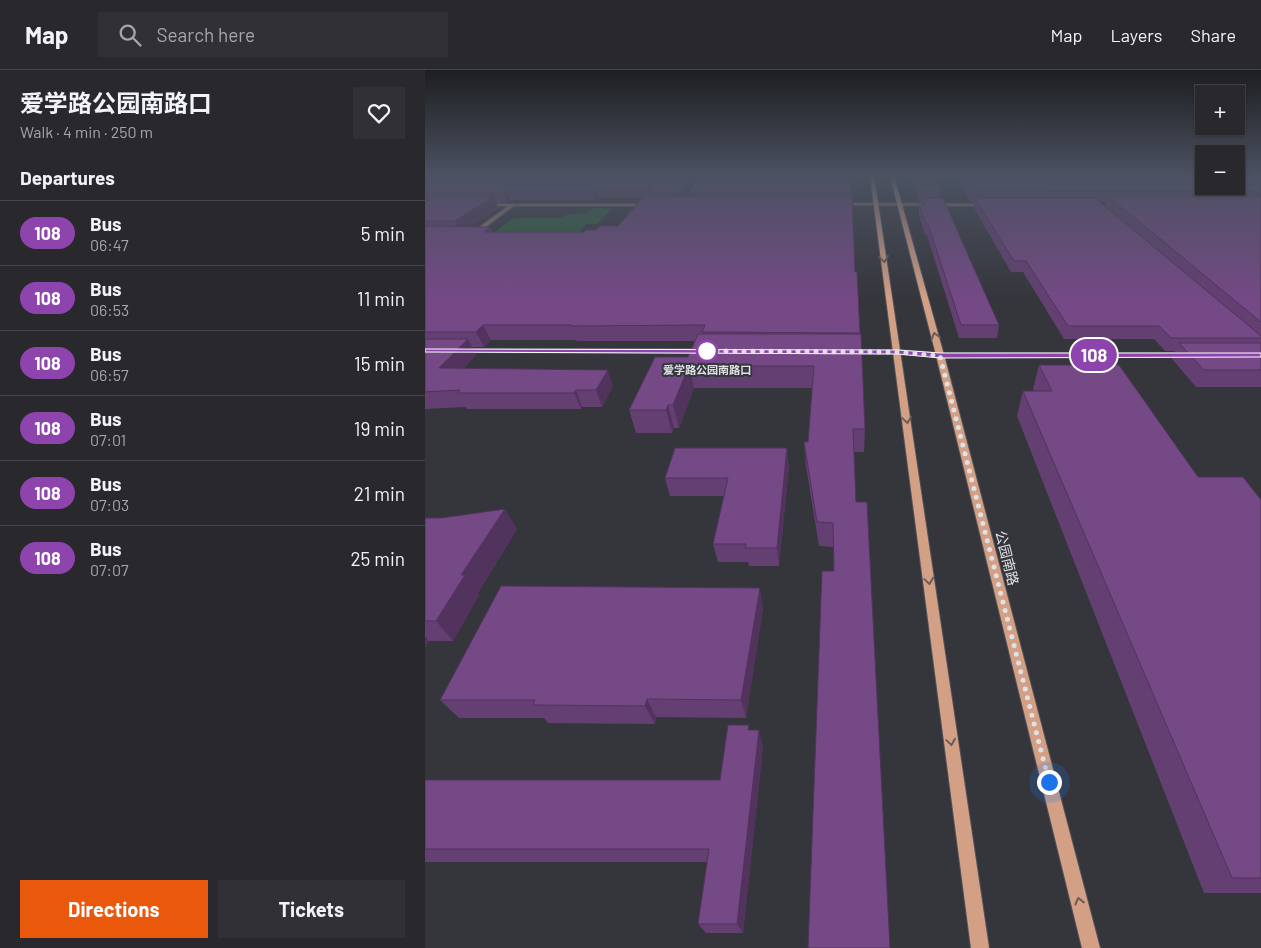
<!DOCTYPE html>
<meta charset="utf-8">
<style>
:root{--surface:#28282d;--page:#303035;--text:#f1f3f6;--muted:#a5a6aa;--line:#444449;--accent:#ea580c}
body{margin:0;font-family:Barlow,"Noto Sans SC",sans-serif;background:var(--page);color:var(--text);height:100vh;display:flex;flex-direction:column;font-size:19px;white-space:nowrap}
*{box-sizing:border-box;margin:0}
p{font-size:16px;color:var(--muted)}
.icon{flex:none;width:28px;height:28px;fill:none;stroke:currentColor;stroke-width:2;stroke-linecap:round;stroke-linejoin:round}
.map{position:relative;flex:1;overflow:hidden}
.drawer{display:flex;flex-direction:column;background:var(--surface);width:425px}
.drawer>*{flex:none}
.badge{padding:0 10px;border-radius:16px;font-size:18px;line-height:32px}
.fabs{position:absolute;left:770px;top:15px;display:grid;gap:10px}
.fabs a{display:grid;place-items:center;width:50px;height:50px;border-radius:0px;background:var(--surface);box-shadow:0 1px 4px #0004,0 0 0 1px var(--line);font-size:25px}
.you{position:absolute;width:25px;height:25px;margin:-12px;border:4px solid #fff;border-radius:50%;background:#1a73e8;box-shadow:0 0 0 8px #1a73e833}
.map>.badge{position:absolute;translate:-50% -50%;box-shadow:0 0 0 2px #fff}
h2{padding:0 20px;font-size:19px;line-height:45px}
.round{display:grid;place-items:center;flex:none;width:52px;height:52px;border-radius:0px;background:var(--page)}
.head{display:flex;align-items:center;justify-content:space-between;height:85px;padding:0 20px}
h1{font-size:24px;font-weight:700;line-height:38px}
.primary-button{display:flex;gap:10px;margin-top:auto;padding:10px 20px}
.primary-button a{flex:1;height:58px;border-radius:0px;background:var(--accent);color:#fff;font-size:20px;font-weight:700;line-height:58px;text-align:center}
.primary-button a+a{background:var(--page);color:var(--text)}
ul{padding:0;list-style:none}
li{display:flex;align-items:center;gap:15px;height:65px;padding:0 20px;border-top:1px solid var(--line)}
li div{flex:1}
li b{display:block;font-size:19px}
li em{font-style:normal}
li .badge{min-width:55px;font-weight:700;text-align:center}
header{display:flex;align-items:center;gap:30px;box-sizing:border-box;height:70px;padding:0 25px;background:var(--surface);border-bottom:1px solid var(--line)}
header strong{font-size:24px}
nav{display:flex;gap:28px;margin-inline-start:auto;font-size:18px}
.search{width:350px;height:45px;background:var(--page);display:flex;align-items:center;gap:12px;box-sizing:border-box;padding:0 18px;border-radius:0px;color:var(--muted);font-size:19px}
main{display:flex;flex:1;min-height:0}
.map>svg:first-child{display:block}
.green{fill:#2d603b}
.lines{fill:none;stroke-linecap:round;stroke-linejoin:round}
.minor-casing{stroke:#54555a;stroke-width:2}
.tertiary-casing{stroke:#54555a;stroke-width:2}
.secondary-casing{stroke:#54555a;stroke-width:2}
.minor{fill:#9b7b6a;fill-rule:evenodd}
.tertiary{fill:#9b7b6a;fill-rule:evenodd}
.secondary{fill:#d3a086;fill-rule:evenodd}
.wall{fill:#643f72;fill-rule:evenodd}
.shaded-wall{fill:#51335d}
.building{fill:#744985;stroke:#51335d}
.oneway{stroke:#6c5b56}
.line{fill:#8e44ad;stroke:#fff}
.walk{stroke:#e0e1e5;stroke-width:5;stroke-dasharray:0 9}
.stop-dot{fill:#fff;stroke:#8e44ad;stroke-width:2.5}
.labels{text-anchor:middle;stroke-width:4;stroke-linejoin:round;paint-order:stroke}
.far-stop-label{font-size:11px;font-weight:bold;fill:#e0e1e5;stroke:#35363c}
.street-label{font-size:14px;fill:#e0e1e5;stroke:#35363c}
</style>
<header>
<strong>Map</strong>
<div class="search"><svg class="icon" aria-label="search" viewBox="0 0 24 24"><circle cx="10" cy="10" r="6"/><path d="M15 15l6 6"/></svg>Search here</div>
<nav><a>Map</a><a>Layers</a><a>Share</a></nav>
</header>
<main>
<section class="drawer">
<div class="head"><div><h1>爱学路公园南路口</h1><p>Walk · 4 min · 250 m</p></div><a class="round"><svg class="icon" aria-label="heart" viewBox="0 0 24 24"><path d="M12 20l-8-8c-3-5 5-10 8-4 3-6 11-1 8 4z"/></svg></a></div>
<h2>Departures</h2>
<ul>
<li><span class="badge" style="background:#8e44ad;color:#fff">108</span><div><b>Bus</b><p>06:47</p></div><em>5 min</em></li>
<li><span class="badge" style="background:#8e44ad;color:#fff">108</span><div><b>Bus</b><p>06:53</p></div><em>11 min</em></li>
<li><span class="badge" style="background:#8e44ad;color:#fff">108</span><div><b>Bus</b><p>06:57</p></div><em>15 min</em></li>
<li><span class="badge" style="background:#8e44ad;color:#fff">108</span><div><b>Bus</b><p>07:01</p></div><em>19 min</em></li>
<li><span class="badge" style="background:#8e44ad;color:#fff">108</span><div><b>Bus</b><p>07:03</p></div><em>21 min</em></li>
<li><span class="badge" style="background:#8e44ad;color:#fff">108</span><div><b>Bus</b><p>07:07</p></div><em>25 min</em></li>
</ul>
<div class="primary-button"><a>Directions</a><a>Tickets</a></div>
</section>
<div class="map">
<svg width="836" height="878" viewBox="0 0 836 878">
<rect width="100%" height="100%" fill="#35363c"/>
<polygon class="green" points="168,138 187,138 172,154 161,154 153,164 68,163 89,148 136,148 143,144 160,143"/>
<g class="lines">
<defs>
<polygon id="minor" points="86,134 90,135 50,165 46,165 46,163"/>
<g id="tertiary">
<polygon points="413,133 563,134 565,135 563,136 415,135"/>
<polygon points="60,134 225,134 227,135 225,136 58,136"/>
<polygon points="36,279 279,279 283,281 279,283 34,282 32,281"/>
<polygon points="473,280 515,283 761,283 765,285 761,287 515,287 473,284 423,284 419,282 423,280"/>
</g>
<g id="secondary">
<polygon points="445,106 449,106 564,878 546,878"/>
<polygon points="465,106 469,106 519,285 675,878 657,878 511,285"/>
</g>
</defs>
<use href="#minor" class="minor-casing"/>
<use href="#tertiary" class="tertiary-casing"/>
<use href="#secondary" class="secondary-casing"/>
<use href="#minor" class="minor"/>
<use href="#tertiary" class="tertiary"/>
<use href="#secondary" class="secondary"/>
</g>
<g class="wall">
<path d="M0 106H273L260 126H264L263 123 426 110 430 202H432L435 264 440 359 439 382H429L409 501V477L394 476 381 396 379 372H383L387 318H269L254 358H249L247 363H211L204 340 263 287 270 271H152L151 270H66L59 277H47L51 285 38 299 188 316 177 337H157L156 339H42L41 337 0 339ZM172 128H218L193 156 159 162H69L45 157 73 138 71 132H82L85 130H170Z"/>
<polygon points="486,106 509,106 516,121 515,128 574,255 572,268 534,268 502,165 500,165 494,145 494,135 497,135 497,132 495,132"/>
<path d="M530 106H836V317H771L747 289 750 281H740L729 269H639L598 202H586L549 138V132H545ZM675 132H681L680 136Z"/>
<polygon points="614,295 773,407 836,430 836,823 779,823 592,346 598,321 609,321 608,319"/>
<polygon points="364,396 354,496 324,496 323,492 293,492 288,474 299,426 245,426 240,408"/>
<polygon points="0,448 92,459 53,523 54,525 28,571 4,571 0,577"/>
<polygon points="338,538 321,648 231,647 230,654 123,653 119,648 34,648 15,630"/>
<polygon points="325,660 338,677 318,863 281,863 273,854 282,792 0,792 0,710 295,710"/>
</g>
<g class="shaded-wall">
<polygon points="266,106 273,106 256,132 254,123"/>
<polygon points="170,119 172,128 170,130 167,121"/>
<polygon points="81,121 85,130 82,132 78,123"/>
<polygon points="69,126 73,138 36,163 30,151"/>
<polygon points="66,157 71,170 59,162"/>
<polygon points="58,255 66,270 59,277 51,262"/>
<polygon points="43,269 51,285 23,315 14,298"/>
<polygon points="264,296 269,318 254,358 248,335"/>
<polygon points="183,300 188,316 177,337 171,320"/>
<polygon points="151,320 157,337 156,339 149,323"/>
<polygon points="243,335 249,358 247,363 241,340"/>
<polygon points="362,378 364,396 354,496 352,478"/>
<polygon points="80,439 92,459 53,523 54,525 28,571 11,551 36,505"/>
<polygon points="335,518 338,538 321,648 316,630"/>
<polygon points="0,566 4,571 0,577"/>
<polygon points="222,629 231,647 230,654 220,636"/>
<polygon points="334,660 338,677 318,863 312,854"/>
</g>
<g class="building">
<polygon points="0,106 266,106 254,123 225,123 228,119 170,119 167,121 81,121 78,123 0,123"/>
<polygon points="274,106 424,106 424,110 426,110 427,123 263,123"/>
<polygon points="490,106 509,106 516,121 496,121"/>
<polygon points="538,106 779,106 779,116 811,116 811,106 836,106 836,121 547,120"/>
<polygon points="0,126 69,126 30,151 0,151 0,130 6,130"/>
<polygon points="219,126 427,126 430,202 432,202 435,263 277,262 280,255 146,256 147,255 58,255 51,262 0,262 0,156 66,157 59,162 159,162 161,160 171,160 175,156 193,156"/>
<polygon points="683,126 836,126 836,252"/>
<polygon points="498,128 518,128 574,255 536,255 503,154 501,154 494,135 500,135"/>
<polygon points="550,128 670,128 836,266 836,268 746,268 734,256 643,256 601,191 589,191"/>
<polygon points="273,264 436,264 440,359 428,359 431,432 442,432 465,878 383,878 397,501 409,501 408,453 392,452 379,372 383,372 389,296 264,296 248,335 243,335 241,340 204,340 230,287 263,287"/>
<polygon points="0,269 43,269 14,298 183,300 171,320 151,320 149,323 33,323 35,320 0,322"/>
<polygon points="754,273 836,273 836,300 779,300"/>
<polygon points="614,295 694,295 773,407 818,407 836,430 836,808 807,808 598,321 627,321"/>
<polygon points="250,378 362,378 352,478 320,478 321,474 288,474 303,408 240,408"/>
<polygon points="80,439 36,505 40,505 11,551 0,551 0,448 16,448"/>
<polygon points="76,516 335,518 316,630 222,629 220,636 108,635 110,630 15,630"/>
<polygon points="303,655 324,655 323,660 334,660 312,854 273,854 284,779 0,779 0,710 295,710"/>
</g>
<defs><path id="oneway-chevron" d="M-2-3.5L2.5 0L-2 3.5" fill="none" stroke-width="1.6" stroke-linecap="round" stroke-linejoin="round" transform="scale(1.25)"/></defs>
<g class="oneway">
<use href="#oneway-chevron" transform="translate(459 189) rotate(82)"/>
<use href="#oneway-chevron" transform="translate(510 266) rotate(-105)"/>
<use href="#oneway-chevron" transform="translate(482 350) rotate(82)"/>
<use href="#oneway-chevron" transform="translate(504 511) rotate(82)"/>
<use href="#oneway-chevron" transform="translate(526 672) rotate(82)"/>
<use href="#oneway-chevron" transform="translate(654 831) rotate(-104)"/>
</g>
<linearGradient id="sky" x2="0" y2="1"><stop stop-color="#1d1e21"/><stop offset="0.46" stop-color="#4b5261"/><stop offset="1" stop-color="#4b5261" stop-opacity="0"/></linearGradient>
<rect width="836" height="229" fill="url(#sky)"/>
<polygon class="line" points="0,279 473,280 515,283 836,283 836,287 515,288 473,284 0,282"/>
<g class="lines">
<polyline class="walk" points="282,281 278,281 473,282 515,286 624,712"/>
</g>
<circle class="stop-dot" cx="282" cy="281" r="10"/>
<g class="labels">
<g class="far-stop-label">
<text x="282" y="304">爱学路公园南路口</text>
</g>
<g class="street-label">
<text transform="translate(582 488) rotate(76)" y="5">公园南路</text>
</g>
</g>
</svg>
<div class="fabs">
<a>+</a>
<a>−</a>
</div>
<div class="you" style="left:624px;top:712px"></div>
<b class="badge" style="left:669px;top:285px;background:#8e44ad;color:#fff">108</b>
</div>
</main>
